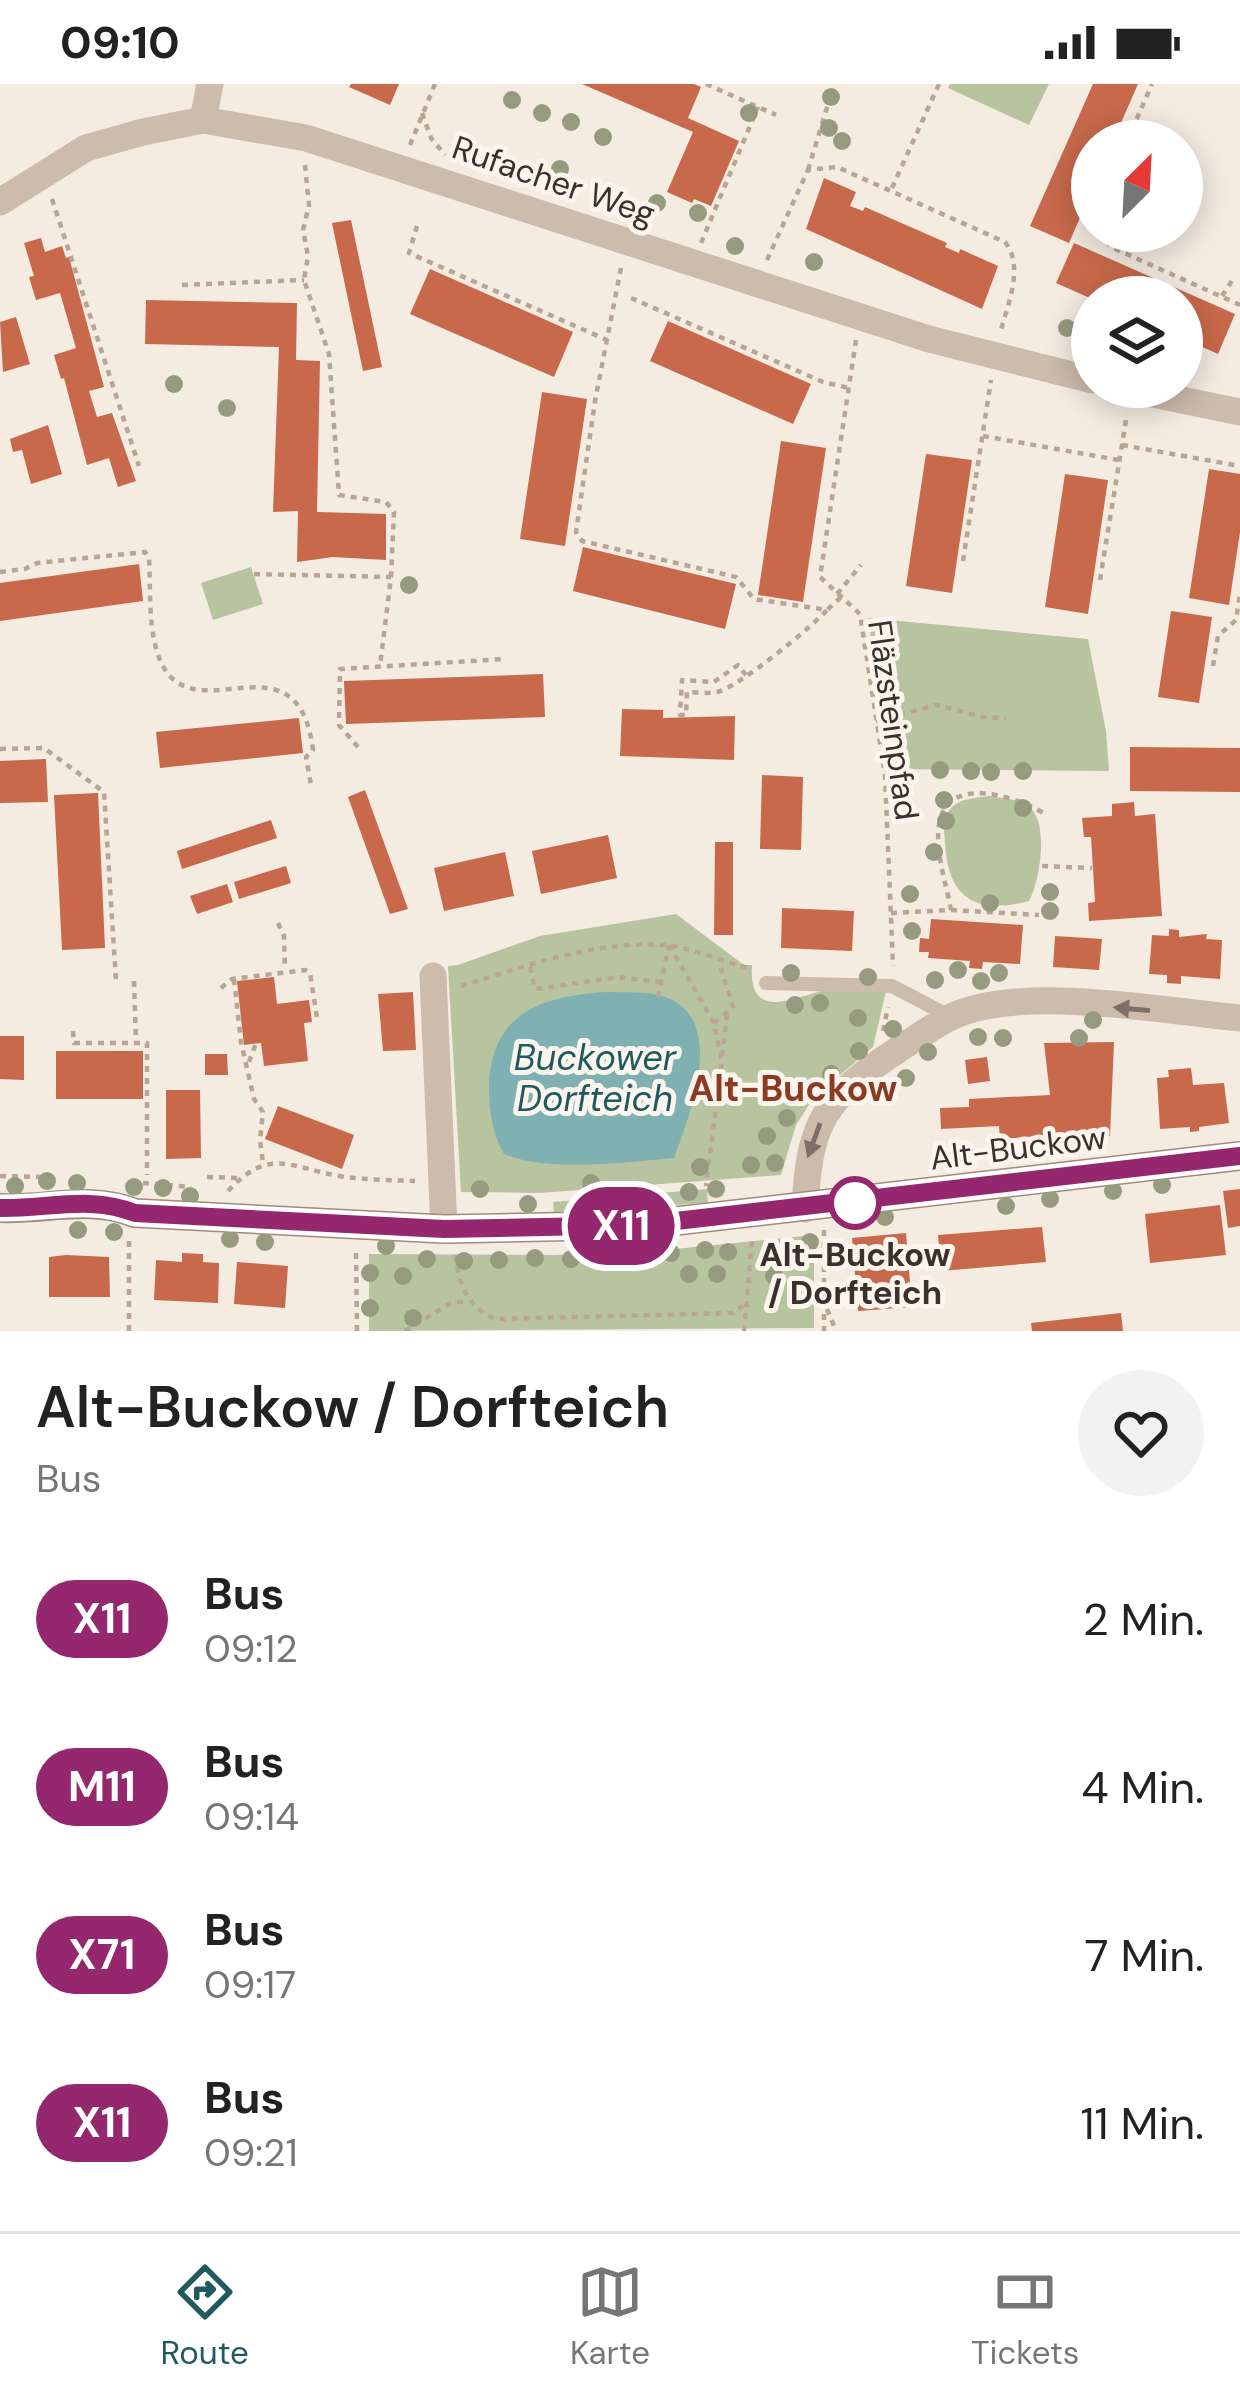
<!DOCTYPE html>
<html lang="de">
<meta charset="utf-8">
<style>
:root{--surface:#fff;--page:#f2f2f2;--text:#222;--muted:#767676;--line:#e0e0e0;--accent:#1f5a5e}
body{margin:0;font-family:"DM Sans",sans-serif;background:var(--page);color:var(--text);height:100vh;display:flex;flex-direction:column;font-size:45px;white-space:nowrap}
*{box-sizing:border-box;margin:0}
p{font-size:39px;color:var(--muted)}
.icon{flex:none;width:66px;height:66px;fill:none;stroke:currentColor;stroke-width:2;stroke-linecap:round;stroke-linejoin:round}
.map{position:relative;height:1247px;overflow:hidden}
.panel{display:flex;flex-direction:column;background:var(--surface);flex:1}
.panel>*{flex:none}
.badge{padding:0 24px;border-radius:39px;font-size:42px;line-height:78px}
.needle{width:78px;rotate:24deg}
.controls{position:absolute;left:1071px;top:36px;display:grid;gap:24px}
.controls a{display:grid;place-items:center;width:132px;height:132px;border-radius:50%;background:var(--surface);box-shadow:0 6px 30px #0003;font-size:60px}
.map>.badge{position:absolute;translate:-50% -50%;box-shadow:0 0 0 6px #fff}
.round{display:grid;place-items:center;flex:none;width:126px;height:126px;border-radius:63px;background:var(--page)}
.headline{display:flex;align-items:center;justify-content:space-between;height:204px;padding:0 36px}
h1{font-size:57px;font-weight:600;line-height:90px}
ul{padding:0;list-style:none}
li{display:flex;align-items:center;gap:36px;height:168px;padding:0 36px}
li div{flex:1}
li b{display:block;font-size:45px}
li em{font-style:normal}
li .badge{min-width:132px;font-weight:700;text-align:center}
.status{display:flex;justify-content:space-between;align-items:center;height:84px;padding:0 60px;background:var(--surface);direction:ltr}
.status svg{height:33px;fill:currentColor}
.tab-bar{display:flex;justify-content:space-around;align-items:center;height:168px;border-top:3px solid var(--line);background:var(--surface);font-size:33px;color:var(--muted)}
.tab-bar a{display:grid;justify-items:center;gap:6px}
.tab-bar .on{color:var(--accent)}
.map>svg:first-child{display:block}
.green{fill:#b8c4a0}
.water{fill:#7fb0b2}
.building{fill:#c8694b}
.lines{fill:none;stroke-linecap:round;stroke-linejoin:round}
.path{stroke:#b9a596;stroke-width:4.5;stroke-dasharray:6 6;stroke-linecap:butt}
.lane{stroke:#cdbbac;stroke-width:14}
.street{stroke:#cdbbac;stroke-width:27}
.secondary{stroke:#a18a7d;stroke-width:30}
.tree{fill:#969b7f}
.oneway{fill:#7d6f65}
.line-casing{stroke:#fff;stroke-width:27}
.line{stroke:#95276e;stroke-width:18}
.stop-dot{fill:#fff;stroke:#95276e;stroke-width:6}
.labels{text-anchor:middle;stroke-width:10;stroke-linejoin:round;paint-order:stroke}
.street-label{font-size:33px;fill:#3b302b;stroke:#fbf5ee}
.stop-label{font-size:33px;font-weight:bold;fill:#3b302b;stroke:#fbf5ee}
.water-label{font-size:36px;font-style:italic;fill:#1f5a5e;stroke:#fbf5ee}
.neighbourhood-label{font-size:36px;font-weight:bold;fill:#8c3b22;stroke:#fbf5ee}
</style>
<div class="status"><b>09:10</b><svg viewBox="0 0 49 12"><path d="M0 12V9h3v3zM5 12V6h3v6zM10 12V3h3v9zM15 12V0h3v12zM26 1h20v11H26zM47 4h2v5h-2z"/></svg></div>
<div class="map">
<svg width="1240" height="1247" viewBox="0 0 1240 1247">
<rect width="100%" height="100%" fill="#f4ebe1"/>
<g class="green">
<polygon points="950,0 1049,0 1029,41 948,4"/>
<polygon points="251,483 263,520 213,536 201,499"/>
<polygon points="868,534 1088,555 1106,647 1109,687 891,685"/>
<path d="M989 712C1001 714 1018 715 1028 722 1050 737 1040 797 1029 817 976 831 948 815 945 759 944 746 942 733 952 723 961 714 977 714 989 712Z"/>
<path d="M676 830 744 881H752C748 942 798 910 828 906 846 903 867 906 886 907L873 963 814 1013 796 1041 781 1091 540 1109 461 1108 448 882 458 881 540 852Z"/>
<polygon points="707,1105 708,1119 554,1128 553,1118"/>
<polygon points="814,1151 814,1244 369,1247 369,1170 554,1171 655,1167"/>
</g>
<path class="water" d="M609 908C630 909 655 906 674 917 724 944 689 1034 674 1074 626 1078 549 1089 504 1070 493 1052 489 1027 489 1006 489 930 541 911 609 908Z"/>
<g class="building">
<polygon points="351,0 399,0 390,21 349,3"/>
<polygon points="582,0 694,0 701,3 688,34 739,57 711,122 694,115 692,119 667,108 693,48"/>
<polygon points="1093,0 1138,0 1113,57 1092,57 1092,106 1069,159 1030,142"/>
<polygon points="824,94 856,108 850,122 863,127 865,123 947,159 945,163 959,169 960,165 998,182 982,225 806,145"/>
<polygon points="351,136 382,283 363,287 332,139"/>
<polygon points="41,154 45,168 62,162 66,174 69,173 104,303 89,307 97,333 112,329 136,397 118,403 109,374 87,381 64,294 61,295 54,271 76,264 60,209 36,216 29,193 34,192 24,159"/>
<polygon points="1074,159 1235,230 1218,270 1182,254 1182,213 1092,215 1056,199"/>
<polygon points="430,185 573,248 554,293 410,230"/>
<polygon points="146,216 297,219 296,276 320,277 317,428 386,430 386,476 333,473 297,478 298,427 273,428 279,263 145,260"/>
<polygon points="16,233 30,280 3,288 0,238"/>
<polygon points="668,237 811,300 793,340 650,277"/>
<polygon points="542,308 587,315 565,462 520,455"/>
<polygon points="48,341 62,390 31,400 22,366 13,368 10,355"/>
<polygon points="781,357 826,364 803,518 758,511"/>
<polygon points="926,370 972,376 952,509 906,502"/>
<polygon points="1209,385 1240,390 1240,448 1229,521 1189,514"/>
<polygon points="1065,390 1108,396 1088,530 1045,523"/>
<polygon points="583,463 736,500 725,545 573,507"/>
<polygon points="139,480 143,517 0,537 0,499"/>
<polygon points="1171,527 1212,533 1199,619 1158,613"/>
<polygon points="543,590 545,633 346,640 344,597"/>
<polygon points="622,625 663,626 663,634 735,632 734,676 620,672"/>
<polygon points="299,634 303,669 160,684 156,648"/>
<polygon points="1130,663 1240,664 1240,708 1130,707"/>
<polygon points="46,675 48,718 0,719 0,677"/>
<polygon points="762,691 803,693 801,766 760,765"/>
<polygon points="365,706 408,825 390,830 348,713"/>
<polygon points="98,709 105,864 62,866 54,711"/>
<polygon points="1134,718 1135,732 1155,730 1162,832 1089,837 1088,819 1095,818 1091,753 1084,753 1082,734 1112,732 1112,720"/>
<polygon points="271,736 277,754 182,785 177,767"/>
<polygon points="608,751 617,794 541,810 532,767"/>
<polygon points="715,758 733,758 733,851 714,851"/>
<polygon points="505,768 514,812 444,827 434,784"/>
<polygon points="286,782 291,799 239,815 234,798"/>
<polygon points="227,800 233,818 197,830 190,812"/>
<polygon points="782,824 854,827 852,867 781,864"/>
<polygon points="931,835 1023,841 1020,880 983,878 982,885 969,884 970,877 928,874 929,868 919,868 920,854 929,855"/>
<polygon points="1169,845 1179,846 1179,853 1207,850 1206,855 1222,856 1220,895 1181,892 1181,900 1167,899 1167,891 1149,890 1152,851 1169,852"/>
<polygon points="1055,852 1102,855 1099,886 1053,883"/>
<polygon points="274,893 277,920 309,916 312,938 304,939 308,977 264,982 261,959 244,961 237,897"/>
<polygon points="413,908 416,966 383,967 378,910"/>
<polygon points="0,952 24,952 24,996 0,995"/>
<polygon points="1114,958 1110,1052 1053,1059 1053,1051 1000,1055 999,1042 941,1045 940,1024 969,1023 969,1015 1050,1011 1044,959"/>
<rect x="56" y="967" width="87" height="48"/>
<polygon points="205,970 227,970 228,991 205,991"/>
<polygon points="987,973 990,997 968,1000 965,976"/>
<polygon points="1191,984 1193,1001 1224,999 1229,1039 1199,1043 1199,1047 1190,1048 1190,1043 1160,1045 1157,994 1169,993 1168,986"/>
<polygon points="166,1006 200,1006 201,1074 166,1075"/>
<polygon points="278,1022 354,1051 342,1085 265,1055"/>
<polygon points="1240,1105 1240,1142 1228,1144 1223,1107"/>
<polygon points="1220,1121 1226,1171 1150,1179 1145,1130"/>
<polygon points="1042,1143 1046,1178 941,1187 938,1151"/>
<polygon points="906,1149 912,1223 858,1227 852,1154"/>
<polygon points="182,1169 203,1170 203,1178 219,1179 218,1219 154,1216 156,1176 182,1178"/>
<polygon points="66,1171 109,1173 110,1213 49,1213 49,1173"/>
<polygon points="237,1178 288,1182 285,1224 234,1220"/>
<polygon points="1121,1229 1123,1247 1032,1247 1031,1239"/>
</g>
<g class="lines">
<g class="path">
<polyline points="706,0 776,31"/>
<polyline points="422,29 431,54 445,71"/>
<polyline points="1127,57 1152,0"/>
<polyline points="410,61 435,0"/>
<polyline points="305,81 309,121 303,146 308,172 304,196 329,270 339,411 386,418 394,428 391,493 380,582"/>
<polyline points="808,86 829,17"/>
<polyline points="892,104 939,0"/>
<polyline points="52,115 139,382"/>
<polyline points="417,142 409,169 607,256"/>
<polyline points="1099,147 1111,163 1240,221"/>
<polyline points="701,159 758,23"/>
<path d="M767 176 808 86 837 83 1005 158C1025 184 1007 221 1000 250"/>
<polyline points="621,184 595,317 576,448 582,457 736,493 754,515 827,526 841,513"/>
<polyline points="182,201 304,196"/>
<polyline points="1222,212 1235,192"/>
<polyline points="631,214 823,298 849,304"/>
<polyline points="856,256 820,493 860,530 885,691 893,882"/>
<polyline points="983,352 1119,376"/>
<polyline points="1122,361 1240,382"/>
<polyline points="963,477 991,296"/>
<path d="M0 488 25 485 37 479 145 468 149 474C151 507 147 555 164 584 200 645 298 548 313 666L306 673 311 701"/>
<polyline points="254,490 391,493"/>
<polyline points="1100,496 1127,330"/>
<polyline points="837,510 861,481"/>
<polyline points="1213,582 1218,552 1236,536 1240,510"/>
<path d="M746 591 738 581 714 598 682 596 680 631H686L687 608C696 608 708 610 717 608 736 605 812 543 827 526"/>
<polyline points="876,637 937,621 983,633 1006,634"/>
<polyline points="358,663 339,641 340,585 504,575"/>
<polyline points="0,665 44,664 104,708 116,897"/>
<polyline points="1042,782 1092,784"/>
<path d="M951 826C946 800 935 767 939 740 947 689 1018 713 1045 730"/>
<polyline points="891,829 951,826 1039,831"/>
<polyline points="278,839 284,852 285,885"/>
<polyline points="669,861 714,939 722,978 706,1102"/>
<polyline points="530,883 535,905 618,893 661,898"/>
<polyline points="234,895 241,958 254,1015 263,1028 260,1056 263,1079"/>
<polyline points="134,897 136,959"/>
<path d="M461 902C526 882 596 856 665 861 692 864 722 877 748 884"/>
<polyline points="221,904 232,895 305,886 310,889 317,934"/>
<polyline points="658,913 669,861"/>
<polyline points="714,939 733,923 719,878"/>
<polyline points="73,947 74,959 147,959 147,1091"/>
<polyline points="883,947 888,923"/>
<polyline points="722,972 727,931"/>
<polyline points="249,978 256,959"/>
<polyline points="0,1092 47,1093"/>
<polyline points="207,1093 240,1094"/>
<polyline points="131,1098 191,1103"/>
<path d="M228 1107C269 1063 289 1083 339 1092 364 1096 390 1096 415 1097"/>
<polyline points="824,1146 824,1247"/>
<polyline points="356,1169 357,1247"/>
<path d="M456 1171C457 1198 469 1226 496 1235L733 1229 747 1219"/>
<polyline points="827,1225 836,1247"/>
<polyline points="129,1247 129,1152"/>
<polyline points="405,1247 451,1219 469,1217"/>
<polyline points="744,1247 752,1157"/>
</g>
<polyline class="lane" points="766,899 892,902 951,933"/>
<g class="street">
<polyline points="203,36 210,0"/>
<polyline points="0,118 86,64 143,48 203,36 306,54 929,255 1092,296"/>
<polyline points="1119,303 1240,328"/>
<polyline points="433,892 444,1145"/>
<path d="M805 1125C809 1045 820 1019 887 973 907 960 928 945 949 934 1019 899 1162 927 1240 934"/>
</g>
<path class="secondary" d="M0 1124C47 1126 90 1111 135 1129L444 1145 641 1141 1240 1072"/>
</g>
<g class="tree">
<circle cx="831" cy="13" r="9"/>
<circle cx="512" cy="16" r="9"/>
<circle cx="542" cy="29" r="9"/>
<circle cx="749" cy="29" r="9"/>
<circle cx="571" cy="38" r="9"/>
<circle cx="829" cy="44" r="9"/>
<circle cx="603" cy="53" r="9"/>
<circle cx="842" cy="57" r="9"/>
<circle cx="560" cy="85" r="9"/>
<circle cx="657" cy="119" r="9"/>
<circle cx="698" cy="129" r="9"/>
<circle cx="735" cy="162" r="9"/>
<circle cx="814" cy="178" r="9"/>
<circle cx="1067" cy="244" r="9"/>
<circle cx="174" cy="300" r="9"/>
<circle cx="227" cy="324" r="9"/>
<circle cx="409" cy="501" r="9"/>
<circle cx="940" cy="686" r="9"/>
<circle cx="971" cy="687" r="9"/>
<circle cx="1023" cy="687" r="9"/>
<circle cx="991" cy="688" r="9"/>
<circle cx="944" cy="716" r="9"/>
<circle cx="1023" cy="724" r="9"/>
<circle cx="946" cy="737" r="9"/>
<circle cx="934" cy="768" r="9"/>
<circle cx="1050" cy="808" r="9"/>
<circle cx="910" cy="810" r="9"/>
<circle cx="990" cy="819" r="9"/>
<circle cx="1050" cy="827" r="9"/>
<circle cx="912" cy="847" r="9"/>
<circle cx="958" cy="886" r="9"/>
<circle cx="791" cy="889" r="9"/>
<circle cx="999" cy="889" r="9"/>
<circle cx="868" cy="893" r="9"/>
<circle cx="935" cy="896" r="9"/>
<circle cx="981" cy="897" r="9"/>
<circle cx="820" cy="919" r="9"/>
<circle cx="795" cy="921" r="9"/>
<circle cx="858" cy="934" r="9"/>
<circle cx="1093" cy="936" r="9"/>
<circle cx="893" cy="945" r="9"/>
<circle cx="978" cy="953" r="9"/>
<circle cx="1003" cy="954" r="9"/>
<circle cx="1079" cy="954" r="9"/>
<circle cx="859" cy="967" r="9"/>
<circle cx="928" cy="968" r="9"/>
<circle cx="831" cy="990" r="9"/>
<circle cx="906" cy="994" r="9"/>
<circle cx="890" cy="1006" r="9"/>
<circle cx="810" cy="1009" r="9"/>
<circle cx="787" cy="1034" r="9"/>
<circle cx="767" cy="1052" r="9"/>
<circle cx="775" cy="1079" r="9"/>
<circle cx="751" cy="1081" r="9"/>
<circle cx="700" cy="1083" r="9"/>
<circle cx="47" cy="1097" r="9"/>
<circle cx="77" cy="1099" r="9"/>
<circle cx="591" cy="1099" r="9"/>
<circle cx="1162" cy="1101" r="9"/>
<circle cx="15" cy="1102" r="9"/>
<circle cx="134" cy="1103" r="9"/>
<circle cx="163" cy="1104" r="9"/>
<circle cx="480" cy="1105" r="9"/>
<circle cx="716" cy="1105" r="9"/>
<circle cx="1113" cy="1107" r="9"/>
<circle cx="689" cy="1108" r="9"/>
<circle cx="190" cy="1112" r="9"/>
<circle cx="639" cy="1112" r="9"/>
<circle cx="1050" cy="1115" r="9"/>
<circle cx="528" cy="1120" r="9"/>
<circle cx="1006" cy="1122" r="9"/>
<circle cx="885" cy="1133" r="9"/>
<circle cx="78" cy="1146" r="9"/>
<circle cx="114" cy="1148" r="9"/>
<circle cx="230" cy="1155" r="9"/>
<circle cx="265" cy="1158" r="9"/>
<circle cx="810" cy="1158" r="9"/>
<circle cx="386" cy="1162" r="9"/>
<circle cx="705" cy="1166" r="9"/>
<circle cx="728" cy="1168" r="9"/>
<circle cx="671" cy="1169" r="9"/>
<circle cx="642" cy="1171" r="9"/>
<circle cx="606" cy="1173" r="9"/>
<circle cx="535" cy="1174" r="9"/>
<circle cx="427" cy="1175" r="9"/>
<circle cx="571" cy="1175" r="9"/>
<circle cx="499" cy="1176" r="9"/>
<circle cx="464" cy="1177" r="9"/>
<circle cx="370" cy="1189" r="9"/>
<circle cx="689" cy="1190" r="9"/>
<circle cx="717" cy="1190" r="9"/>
<circle cx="403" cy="1192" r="9"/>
<circle cx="774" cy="1192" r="9"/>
<circle cx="804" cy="1214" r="9"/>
<circle cx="370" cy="1224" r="9"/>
<circle cx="413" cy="1234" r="9"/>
</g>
<defs><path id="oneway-solid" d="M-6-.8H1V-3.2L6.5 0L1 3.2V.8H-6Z" transform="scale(3)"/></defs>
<g class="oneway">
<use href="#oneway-solid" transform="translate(1132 925) rotate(-175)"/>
<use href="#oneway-solid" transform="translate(814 1056) rotate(110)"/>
</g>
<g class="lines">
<defs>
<path id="line" d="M0 1124C47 1125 90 1111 135 1129L444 1145 641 1141 1240 1072"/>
</defs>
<use href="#line" class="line-casing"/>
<use href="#line" class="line"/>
</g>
<circle class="stop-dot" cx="855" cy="1119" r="24"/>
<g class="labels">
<g class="street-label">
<text transform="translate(554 96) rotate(19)" y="12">Rufacher Weg</text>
<text transform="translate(894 636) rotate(82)" y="12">Fläzsteinpfad</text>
<text transform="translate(1018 1063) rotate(-7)" y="12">Alt-Buckow</text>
</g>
<g class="stop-label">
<text x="855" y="1182">Alt-Buckow<tspan x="855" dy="38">/ Dorfteich</tspan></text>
</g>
<g class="water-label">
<text x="595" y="986">Buckower<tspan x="595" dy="41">Dorfteich</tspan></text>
</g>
<g class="neighbourhood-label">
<text x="793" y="1017">Alt-Buckow</text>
</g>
</g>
</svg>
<div class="controls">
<a><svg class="needle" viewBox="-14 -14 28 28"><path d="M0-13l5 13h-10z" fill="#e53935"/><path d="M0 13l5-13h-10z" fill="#767676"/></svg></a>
<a><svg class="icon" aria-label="layers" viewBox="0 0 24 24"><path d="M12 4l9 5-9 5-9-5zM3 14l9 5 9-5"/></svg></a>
</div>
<b class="badge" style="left:621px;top:1142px;background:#95276e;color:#fff">X11</b>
</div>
<section class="panel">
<div class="headline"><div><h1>Alt-Buckow / Dorfteich</h1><p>Bus</p></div><a class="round"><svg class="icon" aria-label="heart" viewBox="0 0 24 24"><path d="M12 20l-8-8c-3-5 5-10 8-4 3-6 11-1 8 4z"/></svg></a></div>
<ul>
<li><span class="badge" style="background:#95276e;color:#fff">X11</span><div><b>Bus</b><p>09:12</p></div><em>2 Min.</em></li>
<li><span class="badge" style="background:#95276e;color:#fff">M11</span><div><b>Bus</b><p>09:14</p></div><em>4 Min.</em></li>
<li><span class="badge" style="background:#95276e;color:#fff">X71</span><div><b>Bus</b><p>09:17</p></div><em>7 Min.</em></li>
<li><span class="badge" style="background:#95276e;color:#fff">X11</span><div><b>Bus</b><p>09:21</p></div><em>11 Min.</em></li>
</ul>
</section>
<nav class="tab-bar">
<a class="on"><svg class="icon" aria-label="directions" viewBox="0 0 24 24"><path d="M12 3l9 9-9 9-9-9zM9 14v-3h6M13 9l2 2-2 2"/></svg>Route</a>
<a><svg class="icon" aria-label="map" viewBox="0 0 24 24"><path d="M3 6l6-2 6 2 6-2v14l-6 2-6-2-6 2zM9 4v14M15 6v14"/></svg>Karte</a>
<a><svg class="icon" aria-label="tickets" viewBox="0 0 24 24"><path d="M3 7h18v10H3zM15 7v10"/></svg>Tickets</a>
</nav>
